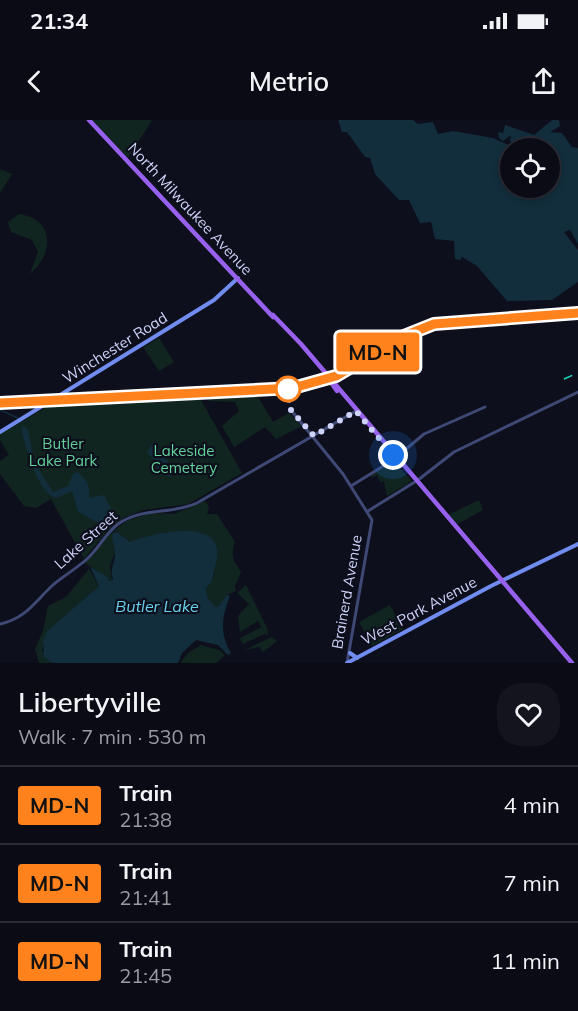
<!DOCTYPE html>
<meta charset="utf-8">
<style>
:root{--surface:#0a0b15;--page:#13141e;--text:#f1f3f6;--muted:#999ba0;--line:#2a2b34}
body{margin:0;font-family:Mulish,sans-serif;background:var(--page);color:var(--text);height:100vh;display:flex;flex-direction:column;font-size:22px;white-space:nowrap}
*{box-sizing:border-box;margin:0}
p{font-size:20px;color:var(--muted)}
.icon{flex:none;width:33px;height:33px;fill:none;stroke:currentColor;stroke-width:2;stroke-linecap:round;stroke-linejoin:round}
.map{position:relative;height:543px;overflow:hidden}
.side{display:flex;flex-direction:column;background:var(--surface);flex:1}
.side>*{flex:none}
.badge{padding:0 12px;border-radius:4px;font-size:21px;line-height:39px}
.buttons{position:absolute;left:500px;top:18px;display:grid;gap:12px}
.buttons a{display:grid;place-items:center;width:60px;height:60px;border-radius:50%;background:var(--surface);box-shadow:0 3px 9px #0003,0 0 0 2px var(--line);font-size:30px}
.you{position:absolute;width:30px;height:30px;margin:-15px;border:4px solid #fff;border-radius:50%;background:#1a73e8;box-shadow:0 0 0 9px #1a73e833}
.map>.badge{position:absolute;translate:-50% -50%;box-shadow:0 0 0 3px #fff}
.round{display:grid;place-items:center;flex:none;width:63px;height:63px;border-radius:24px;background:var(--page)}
.head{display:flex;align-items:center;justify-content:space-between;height:102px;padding:0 18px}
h1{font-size:28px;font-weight:600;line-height:45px}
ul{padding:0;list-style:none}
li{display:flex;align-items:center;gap:18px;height:78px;padding:0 18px;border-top:2px solid var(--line)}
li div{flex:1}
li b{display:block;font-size:22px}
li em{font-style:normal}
li .badge{min-width:66px;font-weight:700;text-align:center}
.status{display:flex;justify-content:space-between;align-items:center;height:42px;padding:0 30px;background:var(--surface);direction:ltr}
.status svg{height:16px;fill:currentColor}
header{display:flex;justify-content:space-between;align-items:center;height:78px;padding:0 18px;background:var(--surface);font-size:27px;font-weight:600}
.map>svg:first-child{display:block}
.green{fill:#112520}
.water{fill:#122d3c}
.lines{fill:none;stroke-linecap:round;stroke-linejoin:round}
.stream{stroke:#122d3c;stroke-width:1.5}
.tertiary{stroke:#3e4976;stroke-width:3}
.secondary{stroke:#708cef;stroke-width:4}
.primary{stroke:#9761ed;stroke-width:4.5}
.rail{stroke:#19dbbf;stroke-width:1.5;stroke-dasharray:9 8;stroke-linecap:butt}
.line-casing{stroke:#fff;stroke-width:14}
.line{stroke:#ff821d;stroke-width:9}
.walk{stroke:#ced4f9;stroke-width:6;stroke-dasharray:0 10.8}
.stop-dot{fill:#fff;stroke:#ff821d;stroke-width:3}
.labels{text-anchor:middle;stroke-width:4.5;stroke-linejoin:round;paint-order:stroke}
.street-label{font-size:15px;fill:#ced4f9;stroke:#0e0f1c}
.park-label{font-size:15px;fill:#63d09a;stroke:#0e0f1c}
.water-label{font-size:16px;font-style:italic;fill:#68d1ee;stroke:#0e0f1c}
</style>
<div class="status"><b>21:34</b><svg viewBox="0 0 49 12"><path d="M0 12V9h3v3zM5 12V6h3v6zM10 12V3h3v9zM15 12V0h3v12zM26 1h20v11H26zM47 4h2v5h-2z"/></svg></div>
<header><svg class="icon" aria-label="back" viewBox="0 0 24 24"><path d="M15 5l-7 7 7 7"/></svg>Metrio<svg class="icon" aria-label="share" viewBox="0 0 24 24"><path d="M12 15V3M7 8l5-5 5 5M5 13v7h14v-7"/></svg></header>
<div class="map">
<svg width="578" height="543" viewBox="0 0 578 543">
<rect width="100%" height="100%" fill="#0e0f1c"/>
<g class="green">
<polygon points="92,0 152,0 128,38"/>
<polygon points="0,49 12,54 0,73"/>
<path d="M19 94C54 99 55 133 30 154L38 132 32 120 11 112 8 102Z"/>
<polygon points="159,218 174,242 159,251 143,227"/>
<polygon points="257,275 273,302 289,293 302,306 276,319 265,307 234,327 222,306 239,291 235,282 209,281 206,277"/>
<polygon points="191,277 191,280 201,280 242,353 188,384 143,390 123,398 107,411 84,439 51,379 36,388 24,386 0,354 0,341 9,335 0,320 0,314 50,285"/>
<polygon points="394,342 412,361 387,376 384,361 381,363 377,355 372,358 370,355"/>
<polygon points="479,380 483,390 456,405 448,395"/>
<path d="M205 381 209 387 207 394H217L235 422C230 437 233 439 241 452L235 466 236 471 227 475 219 486 214 487 207 477 206 468 214 455 216 425C202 401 152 415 130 422L116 411 112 413 115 432 110 446 112 461 85 443 110 414 126 401 150 393 174 394Z"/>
<polygon points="89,449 99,466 47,511 42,531 53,543 39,543 35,529 43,511 48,486 66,477"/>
<polygon points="246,465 268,510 267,516 258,501 240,512 238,496 249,484 237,473"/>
<polygon points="390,485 403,509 372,526 359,502"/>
<polygon points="262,507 265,514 243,524 240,518"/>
<polygon points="272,517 277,521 263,532 260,527 244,530"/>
<polygon points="201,525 219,530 225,535 216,543 180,543 188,533"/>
</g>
<g class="water">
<polygon points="338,0 413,0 418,4 433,2 438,14 453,11 493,18 516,28 510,28 510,68 549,68 549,28 533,28 531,23 514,24 510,21 511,15 503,21 499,18 498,12 503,13 505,5 534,15 552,0 559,0 560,6 550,12 562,13 572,27 578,28 578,124 570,110 564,112 578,130 578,162 552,180 507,181 477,146 462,137 460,140 455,139 454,121 435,119 431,102 420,103 409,80 399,80 375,54 370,38 365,37 347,12 342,12"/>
<path d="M23 306 28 310 34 342 53 372 68 366 73 354 78 352C88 362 90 365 89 378L104 375C110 388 118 395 110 409L78 392 72 371 56 378C37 373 25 324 21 308Z"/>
<polygon points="153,323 169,343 172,357 159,354 155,341 147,332"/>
<path d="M117 412 130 422C153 413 229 395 216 443 213 453 214 461 206 468L207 477 215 487 219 486 227 475 230 476C222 497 219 512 231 533L228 535 218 525 196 520 182 533 178 543H53L44 537 43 521 47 511 99 466 90 447 106 456 110 461 113 459C109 448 115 445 115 434 115 427 112 420 112 413Z"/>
</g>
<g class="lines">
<polyline class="stream" points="0,290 18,298"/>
<g class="tertiary">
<polyline points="290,289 343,354 372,400 347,543"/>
<polyline points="351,366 393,340 424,314 485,287"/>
<polyline points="368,391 418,360 454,332 578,272"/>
<path d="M0 504C27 498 35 481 54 464 65 455 77 448 87 439 99 428 105 414 118 404 142 387 171 395 197 383L356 291"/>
</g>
<g class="secondary">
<polyline points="0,312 214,180 238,158"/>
<polyline points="350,533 357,538"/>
<polyline points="347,543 491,466 578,424"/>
</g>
<g class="primary">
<polyline points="89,0 273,197"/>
<polyline points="273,195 301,224 572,543"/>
<polyline points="326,255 337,271"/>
</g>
<g class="rail">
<polyline points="564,259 573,255"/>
<path d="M0 283 293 268C349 258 374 226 422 208 464 192 532 196 578 193"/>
</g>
</g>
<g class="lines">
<defs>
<polyline id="line" points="0,283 293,268 336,256 404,216 434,204 578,193"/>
</defs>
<use href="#line" class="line-casing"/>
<use href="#line" class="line"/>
<polyline class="walk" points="288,269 290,289 314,316 356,291 393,335"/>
</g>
<circle class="stop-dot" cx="288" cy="269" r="12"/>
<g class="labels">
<g class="street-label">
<text transform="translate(190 89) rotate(47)" y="5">North Milwaukee Avenue</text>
<text transform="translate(115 228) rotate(-32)" y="5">Winchester Road</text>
<text transform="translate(86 420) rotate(-42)" y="5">Lake Street</text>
<text transform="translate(347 472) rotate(-80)" y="5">Brainerd Avenue</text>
<text transform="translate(419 491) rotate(-28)" y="5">West Park Avenue</text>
</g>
<g class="park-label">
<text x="63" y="329">Butler<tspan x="63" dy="17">Lake Park</tspan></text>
<text x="184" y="336">Lakeside<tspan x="184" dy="17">Cemetery</tspan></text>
</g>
<g class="water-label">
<text x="157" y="492">Butler Lake</text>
</g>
</g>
</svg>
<div class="buttons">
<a><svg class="icon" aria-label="locate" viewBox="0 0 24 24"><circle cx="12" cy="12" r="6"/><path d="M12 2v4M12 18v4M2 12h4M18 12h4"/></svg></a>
</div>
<div class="you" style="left:393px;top:335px"></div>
<b class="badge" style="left:378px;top:232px;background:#ff821d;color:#111">MD-N</b>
</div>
<section class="side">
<div class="head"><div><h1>Libertyville</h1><p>Walk · 7 min · 530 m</p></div><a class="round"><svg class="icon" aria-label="heart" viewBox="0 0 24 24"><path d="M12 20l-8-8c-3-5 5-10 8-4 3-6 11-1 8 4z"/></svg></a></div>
<ul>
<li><span class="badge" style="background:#ff821d;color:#111">MD-N</span><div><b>Train</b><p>21:38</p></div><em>4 min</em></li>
<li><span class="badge" style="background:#ff821d;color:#111">MD-N</span><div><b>Train</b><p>21:41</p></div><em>7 min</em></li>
<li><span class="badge" style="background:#ff821d;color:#111">MD-N</span><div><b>Train</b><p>21:45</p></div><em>11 min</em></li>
</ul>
</section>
